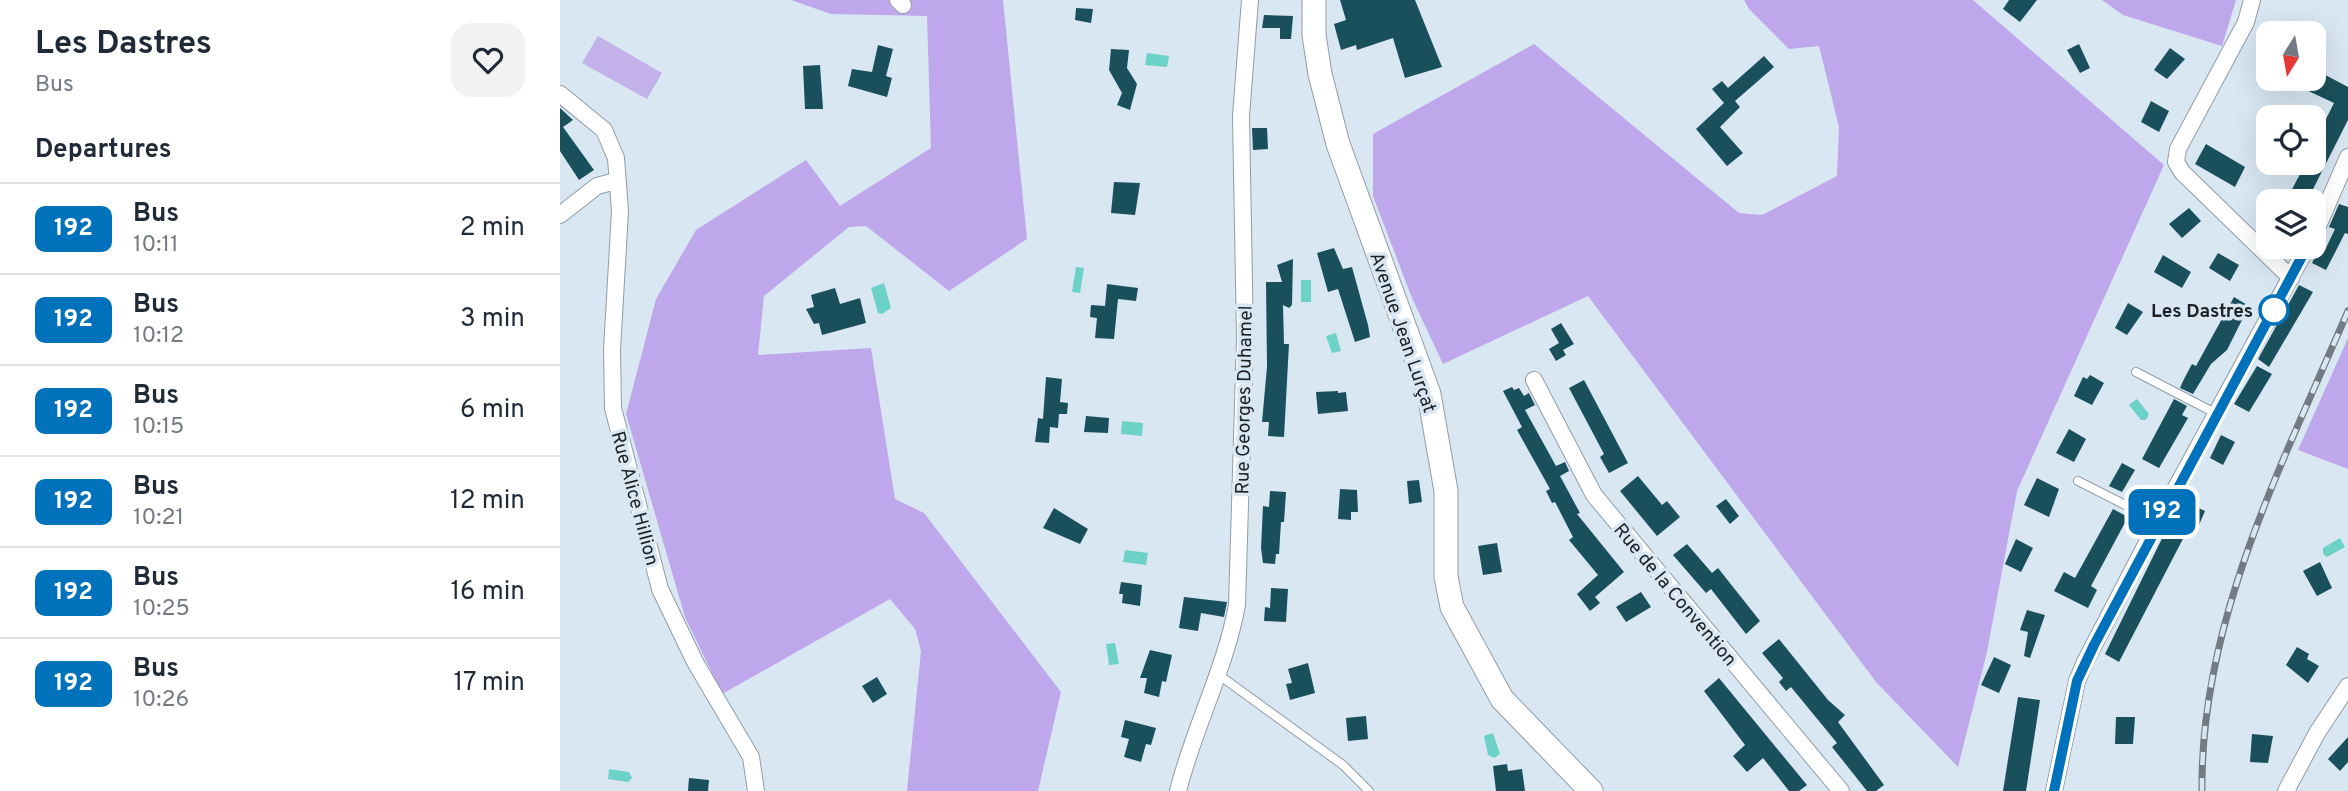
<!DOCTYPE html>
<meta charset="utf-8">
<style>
:root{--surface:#fff;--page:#f2f2f3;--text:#1f2937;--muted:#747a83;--line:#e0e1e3}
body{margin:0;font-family:Overpass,sans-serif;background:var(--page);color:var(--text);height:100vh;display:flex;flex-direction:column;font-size:26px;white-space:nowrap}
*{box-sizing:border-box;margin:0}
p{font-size:23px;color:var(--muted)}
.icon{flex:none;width:38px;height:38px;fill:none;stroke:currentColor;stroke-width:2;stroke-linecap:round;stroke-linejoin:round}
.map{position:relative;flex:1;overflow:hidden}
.drawer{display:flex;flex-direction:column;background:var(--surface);width:560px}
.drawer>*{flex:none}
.badge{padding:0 14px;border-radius:10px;font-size:24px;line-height:46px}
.needle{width:46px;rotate:191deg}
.fabs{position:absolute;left:1696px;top:21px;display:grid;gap:14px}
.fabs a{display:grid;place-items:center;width:70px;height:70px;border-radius:14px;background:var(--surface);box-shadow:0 7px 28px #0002;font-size:35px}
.map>.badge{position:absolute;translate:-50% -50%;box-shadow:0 0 0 4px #fff}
h2{padding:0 35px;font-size:26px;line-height:63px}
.round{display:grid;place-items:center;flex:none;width:74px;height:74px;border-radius:21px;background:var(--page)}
.headline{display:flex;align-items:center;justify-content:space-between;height:119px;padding:0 35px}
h1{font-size:33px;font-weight:700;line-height:52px}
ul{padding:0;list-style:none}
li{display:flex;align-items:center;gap:21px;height:91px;padding:0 35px;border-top:2px solid var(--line)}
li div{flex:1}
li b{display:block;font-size:26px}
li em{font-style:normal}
li .badge{min-width:77px;font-weight:700;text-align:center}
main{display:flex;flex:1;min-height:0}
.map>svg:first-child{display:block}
.green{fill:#c3b1e9}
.forest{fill:#bea8eb}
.water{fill:#6cd1c6}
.building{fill:#1a505b}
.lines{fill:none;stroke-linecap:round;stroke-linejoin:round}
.service-casing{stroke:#909da8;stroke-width:10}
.minor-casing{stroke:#909da8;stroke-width:18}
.secondary-casing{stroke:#909da8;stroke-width:25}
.service{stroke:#fff;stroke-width:8}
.minor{stroke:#fff;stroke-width:16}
.secondary{stroke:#fff;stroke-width:23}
.rail-casing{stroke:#727b83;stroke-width:7}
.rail{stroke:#d9e7f3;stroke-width:4.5;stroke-dasharray:13;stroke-linecap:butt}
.line-casing{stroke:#fff;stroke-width:16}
.line{stroke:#0072bc;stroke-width:10}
.stop-dot{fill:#fff;stroke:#0072bc;stroke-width:3.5}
.labels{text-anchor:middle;stroke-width:7;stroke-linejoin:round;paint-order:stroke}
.stop-label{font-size:19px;font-weight:bold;fill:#1c2125;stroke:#d9e7f3;text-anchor:end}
.street-label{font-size:19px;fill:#1c2125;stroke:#d9e7f3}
</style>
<main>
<section class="drawer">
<div class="headline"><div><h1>Les Dastres</h1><p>Bus</p></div><a class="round"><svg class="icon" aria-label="heart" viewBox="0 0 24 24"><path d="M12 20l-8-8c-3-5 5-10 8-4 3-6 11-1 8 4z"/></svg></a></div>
<h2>Departures</h2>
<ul>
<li><span class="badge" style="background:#0072bc;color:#fff">192</span><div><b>Bus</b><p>10:11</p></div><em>2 min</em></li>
<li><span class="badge" style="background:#0072bc;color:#fff">192</span><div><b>Bus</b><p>10:12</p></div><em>3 min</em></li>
<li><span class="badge" style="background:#0072bc;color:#fff">192</span><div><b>Bus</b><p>10:15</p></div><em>6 min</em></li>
<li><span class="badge" style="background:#0072bc;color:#fff">192</span><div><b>Bus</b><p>10:21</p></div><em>12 min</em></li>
<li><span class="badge" style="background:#0072bc;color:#fff">192</span><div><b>Bus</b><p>10:25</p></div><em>16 min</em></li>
<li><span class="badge" style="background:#0072bc;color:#fff">192</span><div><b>Bus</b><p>10:26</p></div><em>17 min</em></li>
</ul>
</section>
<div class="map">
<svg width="1788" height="791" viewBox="0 0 1788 791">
<rect width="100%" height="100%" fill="#d9e7f3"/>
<polygon class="green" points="38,36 102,73 87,99 22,63"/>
<g class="forest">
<polygon points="231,0 443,0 467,239 389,291 306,226 289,227 204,296 198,355 311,348 335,499 364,513 501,692 478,791 347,791 361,651 355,629 330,599 162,694 125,617 66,414 96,299 136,230 246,160 280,206 371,148 367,16 271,14"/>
<polygon points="1184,0 1413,0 1604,165 1457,491 1427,652 1398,767 1316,682 1028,296 883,364 852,298 813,196 813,134 974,44 1179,213 1202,215 1277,176 1279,127 1259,46 1229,49 1189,9"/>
<polygon points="1542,0 1676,0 1662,46 1563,15"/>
<polygon points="1788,338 1788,469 1738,450"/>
</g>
<g class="water">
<polygon points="587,53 609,56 607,67 585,65"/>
<polygon points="516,267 524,268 520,293 512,292"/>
<rect x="741" y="280" width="10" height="22"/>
<polygon points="324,283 331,308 322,314 318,313 311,288"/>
<polygon points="776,333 781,351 772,353 766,336"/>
<polygon points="1577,399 1589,414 1586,420 1581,420 1569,405"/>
<polygon points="562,421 583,423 582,436 561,434"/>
<polygon points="1780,538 1785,547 1767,557 1763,554 1763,548"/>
<polygon points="565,550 588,553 586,565 563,562"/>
<polygon points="555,643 559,664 549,665 546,644"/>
<polygon points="933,733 940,754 934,758 928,755 924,736"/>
<polygon points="49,769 69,772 72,778 68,782 48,779"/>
</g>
<g class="building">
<polygon points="780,0 855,0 882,67 845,78 833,38 797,50 796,45 781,50 774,24 786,20"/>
<polygon points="1449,0 1477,0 1460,22 1443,9"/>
<polygon points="516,8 533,9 531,23 515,20"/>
<polygon points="704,15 733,16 731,39 720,39 720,28 702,28"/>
<polygon points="1519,44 1530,68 1520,73 1507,50"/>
<polygon points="318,45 333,49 326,76 332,78 327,97 288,86 292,69 312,72"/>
<polygon points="1610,48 1625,59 1607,79 1594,70"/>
<polygon points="551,49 569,50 567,68 577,84 570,110 557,105 562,93 549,70"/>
<polygon points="1204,56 1214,67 1175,101 1180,107 1160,127 1183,153 1167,166 1136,129 1164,103 1152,89 1162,81 1168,88"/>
<polygon points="260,65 263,109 245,109 243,66"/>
<polygon points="1754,69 1788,87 1788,120 1748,199 1731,191 1746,163 1754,163 1754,135 1760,123 1763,125 1774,103 1723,79 1754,79"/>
<polygon points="1591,101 1609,111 1599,132 1581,122"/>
<polygon points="0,108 13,120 3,127 34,170 19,180 0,151"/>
<polygon points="692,128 707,128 708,149 693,150"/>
<polygon points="1646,144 1685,167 1675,187 1635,164"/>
<polygon points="554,182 580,183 575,215 551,213"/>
<polygon points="1779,204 1788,207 1788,234 1785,233 1766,270 1752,263 1760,247 1765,250 1775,229 1769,227"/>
<polygon points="1629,208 1641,221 1622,238 1609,224"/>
<polygon points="774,248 783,269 792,267 808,325 810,337 795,342 778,289 768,292 757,253"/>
<polygon points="1658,253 1679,265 1670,281 1649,268"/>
<polygon points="1603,255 1631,272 1622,288 1594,272"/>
<polygon points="733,259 732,305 729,308 723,305 724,344 729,344 724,437 708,436 709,422 702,422 707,367 706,282 722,282 717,265"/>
<polygon points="547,284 578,288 576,301 558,299 554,339 535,338 537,318 530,317 531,305 545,306"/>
<polygon points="1739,285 1753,292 1709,367 1698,359"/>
<polygon points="275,288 280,304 300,298 306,323 262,335 259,323 254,324 246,309 254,307 251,295"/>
<polygon points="1674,297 1689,306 1667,350 1651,364 1633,394 1620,388 1623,381 1632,364 1636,366"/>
<polygon points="1568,303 1583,312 1567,335 1555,328"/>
<polygon points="1001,323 1014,344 1003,350 1006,355 996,361 989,349 999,343 991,329"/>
<polygon points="1697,366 1712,374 1689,412 1674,404"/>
<polygon points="1530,375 1544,383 1532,405 1514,396 1523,377 1527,379"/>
<polygon points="486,377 502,379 500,402 508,403 507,414 499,414 498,428 490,427 489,443 475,442 478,418 483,419"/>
<polygon points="1024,380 1068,463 1049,473 1040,457 1044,454 1009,388"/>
<polygon points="952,387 954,390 959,388 964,396 969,393 975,405 965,410 996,466 1005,462 1009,471 1000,476 1020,513 1017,514 1064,572 1035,597 1040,603 1030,611 1017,594 1038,575 1009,540 1013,537 995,502 992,503 986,491 990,489 957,430 962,427 943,391"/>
<polygon points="778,391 778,393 786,392 788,411 758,414 756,392"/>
<polygon points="1614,399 1627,406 1622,415 1628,418 1599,468 1582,459"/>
<polygon points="526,416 549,418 548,433 524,432"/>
<polygon points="1509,429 1526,439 1514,462 1496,453"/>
<polygon points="1661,435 1675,442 1663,465 1650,458"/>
<polygon points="1562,463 1575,470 1562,492 1549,486"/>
<polygon points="1078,476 1102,505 1107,501 1120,517 1097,536 1060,491"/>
<polygon points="1477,478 1499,489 1489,517 1464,505"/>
<polygon points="859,480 862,502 849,504 847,481"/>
<polygon points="780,489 797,490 798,512 791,512 791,520 778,519"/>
<polygon points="710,491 726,492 724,522 721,522 719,554 716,554 715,564 703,563 701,548 703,506 709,507"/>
<polygon points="1166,499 1179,516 1170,524 1156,506"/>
<polygon points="1621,500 1645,511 1639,525 1634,523 1628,534 1626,533 1559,662 1545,654"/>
<polygon points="494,508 528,529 520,544 483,528"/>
<polygon points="1553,509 1568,517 1531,586 1537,590 1528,608 1494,591 1504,572 1515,578"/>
<polygon points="1456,539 1473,548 1461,572 1445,564"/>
<polygon points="937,543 942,572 923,575 918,546"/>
<polygon points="1127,544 1152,573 1158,568 1200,621 1186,634 1151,589 1146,593 1113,555"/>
<polygon points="1760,562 1772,588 1757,596 1743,571"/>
<polygon points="561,582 582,585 580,606 562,603 563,594 559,594"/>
<polygon points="711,588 728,589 726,622 704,621 705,607 710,608"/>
<polygon points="1081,592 1091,607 1066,622 1056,607"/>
<polygon points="624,597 667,602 664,617 641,613 638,631 619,628"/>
<polygon points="1467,610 1485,615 1470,658 1464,656 1468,632 1460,630"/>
<polygon points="1219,639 1268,700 1285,715 1278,722 1324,785 1316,791 1307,791 1272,747 1277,743 1231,687 1226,691 1219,682 1223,678 1202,653"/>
<polygon points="1737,647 1749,654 1747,659 1759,666 1748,683 1726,665"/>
<polygon points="590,650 612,655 606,682 602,681 599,697 584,693 587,678 580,678"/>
<polygon points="1434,657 1451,665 1439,693 1421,685"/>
<polygon points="748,663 755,693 730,700 726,684 732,683 728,669"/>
<polygon points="317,677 327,694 313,703 302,686"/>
<polygon points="1159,678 1247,785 1239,791 1229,791 1203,758 1187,772 1173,756 1185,745 1144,691"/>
<polygon points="1458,697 1480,700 1466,791 1443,791"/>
<polygon points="806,716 808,739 788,741 786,718"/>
<polygon points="1556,717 1575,717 1573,744 1555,744"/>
<polygon points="565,720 596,728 591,745 586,744 581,762 564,757 569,739 561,737"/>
<polygon points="1692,734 1713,736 1708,763 1690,762"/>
<polygon points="1788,737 1788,762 1780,771 1768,759"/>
<polygon points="947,764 948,771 962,769 965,791 936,791 933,766"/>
<polygon points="129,778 149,780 148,791 128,791"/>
</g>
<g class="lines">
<defs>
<g id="service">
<polyline points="1576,372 1657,414"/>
<polyline points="1518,481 1597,521"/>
<polyline points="659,675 783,765 809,791"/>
</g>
<g id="minor">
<polyline points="338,0 343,5"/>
<polyline points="1692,0 1686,22 1618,149 1616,162 1622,172 1731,278"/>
<polyline points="0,94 44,130 56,158 60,211 52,350 53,408 100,589 135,662 191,757 196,791"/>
<polyline points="0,215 37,186 56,181"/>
<polyline points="1754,235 1788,157"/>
<polyline points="974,380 1034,495 1281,791"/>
<path d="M618 791C634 727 665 670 677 605L685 338 681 116 690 0"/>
<polyline points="1494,791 1517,681 1525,662 1605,508 1747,247"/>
<polyline points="1726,791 1757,733 1788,686"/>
</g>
<polyline id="secondary" points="754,0 754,35 760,74 778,144 869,394 886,491 886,577 892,607 942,699 1031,791"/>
</defs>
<use href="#service" class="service-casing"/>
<use href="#minor" class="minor-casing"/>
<use href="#secondary" class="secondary-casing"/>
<use href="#service" class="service"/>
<use href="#minor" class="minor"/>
<use href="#secondary" class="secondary"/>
<defs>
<path id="rail" d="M1642 791C1640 621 1723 463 1788 311"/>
</defs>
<use href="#rail" class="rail-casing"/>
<use href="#rail" class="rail"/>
</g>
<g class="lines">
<defs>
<polyline id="line" points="1494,791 1517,681 1534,645 1747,247"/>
</defs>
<use href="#line" class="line-casing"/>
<use href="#line" class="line"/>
</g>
<circle class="stop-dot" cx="1714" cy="310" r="14"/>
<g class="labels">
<g class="stop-label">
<text x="1693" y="317">Les Dastres</text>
</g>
<g class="street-label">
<text transform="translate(844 332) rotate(71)" y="7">Avenue Jean Lurçat</text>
<text transform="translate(683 400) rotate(-89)" y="7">Rue Georges Duhamel</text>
<text transform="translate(76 498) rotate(75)" y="7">Rue Alice Hillion</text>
<text transform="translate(1116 594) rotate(50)" y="7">Rue de la Convention</text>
</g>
</g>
</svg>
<div class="fabs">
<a><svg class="needle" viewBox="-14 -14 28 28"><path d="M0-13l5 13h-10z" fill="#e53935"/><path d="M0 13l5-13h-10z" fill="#747a83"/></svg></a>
<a><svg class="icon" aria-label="locate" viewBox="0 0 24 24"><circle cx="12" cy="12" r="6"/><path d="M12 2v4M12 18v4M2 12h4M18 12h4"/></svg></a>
<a><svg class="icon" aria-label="layers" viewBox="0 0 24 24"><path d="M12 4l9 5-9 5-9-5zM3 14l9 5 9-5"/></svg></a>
</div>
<b class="badge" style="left:1602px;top:512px;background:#0072bc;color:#fff">192</b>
</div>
</main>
